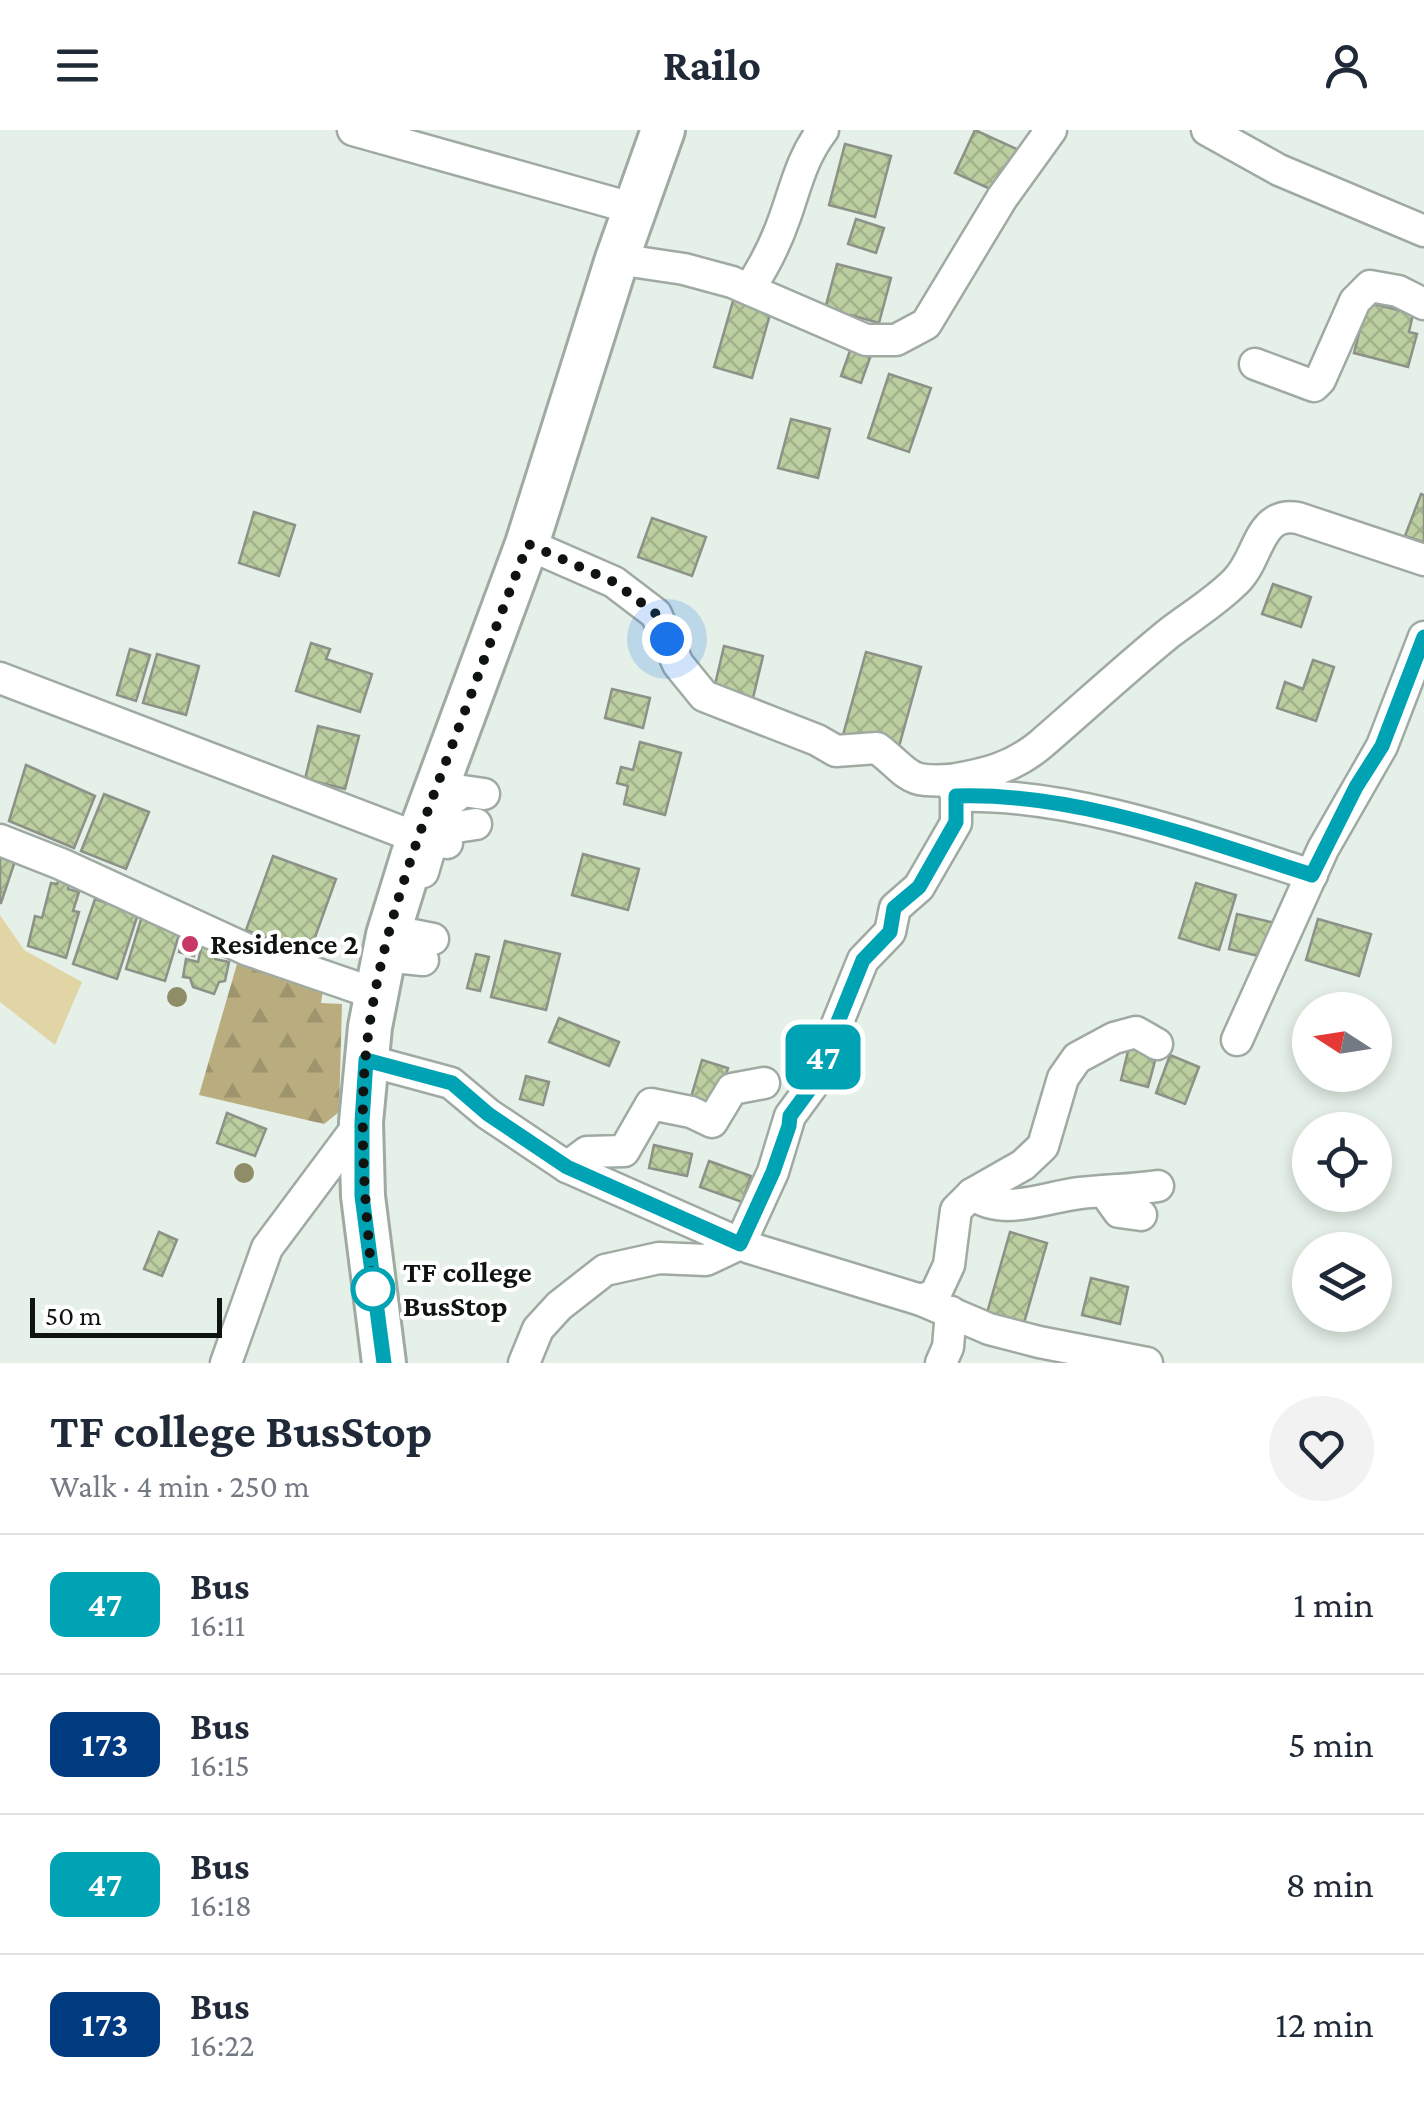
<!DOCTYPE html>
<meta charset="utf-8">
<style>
:root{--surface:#fff;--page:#f2f2f3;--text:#1f2937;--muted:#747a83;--line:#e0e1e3}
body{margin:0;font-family:"Crimson Pro",serif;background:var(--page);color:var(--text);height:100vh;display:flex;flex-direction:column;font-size:38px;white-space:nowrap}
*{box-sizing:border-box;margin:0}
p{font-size:32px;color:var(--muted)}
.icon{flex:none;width:55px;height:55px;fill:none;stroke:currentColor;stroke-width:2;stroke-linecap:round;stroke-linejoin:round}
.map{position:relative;height:1233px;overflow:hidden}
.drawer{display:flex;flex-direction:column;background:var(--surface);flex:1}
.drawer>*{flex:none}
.badge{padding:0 20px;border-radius:15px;font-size:35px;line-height:65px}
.needle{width:65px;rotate:282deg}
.tools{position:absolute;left:1292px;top:862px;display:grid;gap:20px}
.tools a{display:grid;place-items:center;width:100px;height:100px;border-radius:50%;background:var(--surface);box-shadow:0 5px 15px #0003;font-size:50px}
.scale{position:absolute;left:30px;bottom:25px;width:192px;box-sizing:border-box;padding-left:10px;border:5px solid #101411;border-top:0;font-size:28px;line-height:35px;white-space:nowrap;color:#101411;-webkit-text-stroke:8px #fff;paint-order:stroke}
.you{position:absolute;width:50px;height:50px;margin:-25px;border:8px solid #fff;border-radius:50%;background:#1a73e8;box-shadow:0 0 0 15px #1a73e833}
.map>.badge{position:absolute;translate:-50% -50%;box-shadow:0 0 0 5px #fff}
.round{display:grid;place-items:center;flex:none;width:105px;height:105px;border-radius:52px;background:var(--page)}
.overview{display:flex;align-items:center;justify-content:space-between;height:170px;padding:0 50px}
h1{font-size:48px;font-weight:700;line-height:75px}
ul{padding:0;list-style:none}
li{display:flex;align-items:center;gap:30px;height:140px;padding:0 50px;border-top:2px solid var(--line)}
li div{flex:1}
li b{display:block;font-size:38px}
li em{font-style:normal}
li .badge{min-width:110px;font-weight:700;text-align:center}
header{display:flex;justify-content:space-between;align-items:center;height:130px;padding:0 50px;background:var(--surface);font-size:45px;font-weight:700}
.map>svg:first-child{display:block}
.green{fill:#e1d5a6}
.forest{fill:url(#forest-firs)}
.building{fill:url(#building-cross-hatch);stroke:#8d9187;stroke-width:2.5}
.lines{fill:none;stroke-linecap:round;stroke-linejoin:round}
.street-casing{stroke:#9faaa2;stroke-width:35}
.secondary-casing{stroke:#9faaa2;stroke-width:48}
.street{stroke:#fff;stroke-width:30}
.secondary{stroke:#fff;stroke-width:42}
.tree{fill:#8f8d68}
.line-casing{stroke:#fff;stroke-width:22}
.line{stroke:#00a3b4;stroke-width:15}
.walk{stroke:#101411;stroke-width:10;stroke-dasharray:0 18}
.poi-dot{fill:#c73964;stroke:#fff;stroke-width:4}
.stop-dot{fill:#fff;stroke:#00a3b4;stroke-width:5}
.labels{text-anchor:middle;stroke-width:8;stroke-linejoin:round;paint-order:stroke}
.poi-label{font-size:30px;font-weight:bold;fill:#101411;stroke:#fff;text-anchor:start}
.stop-label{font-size:30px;font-weight:bold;fill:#101411;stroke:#fff;text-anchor:start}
</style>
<header><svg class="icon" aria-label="menu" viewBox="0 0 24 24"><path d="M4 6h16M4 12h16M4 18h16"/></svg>Railo<svg class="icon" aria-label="person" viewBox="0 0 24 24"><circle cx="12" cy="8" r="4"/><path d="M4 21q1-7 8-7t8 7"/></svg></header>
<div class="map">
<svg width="1424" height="1233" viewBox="0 0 1424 1233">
<defs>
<pattern id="forest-firs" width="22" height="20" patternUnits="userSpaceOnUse" patternTransform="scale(2.5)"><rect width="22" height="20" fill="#b9ad7f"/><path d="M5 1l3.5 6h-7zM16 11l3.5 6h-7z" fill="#9e946d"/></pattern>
<pattern id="building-cross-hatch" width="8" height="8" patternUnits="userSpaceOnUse" patternTransform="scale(2.5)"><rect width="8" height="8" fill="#bccfa1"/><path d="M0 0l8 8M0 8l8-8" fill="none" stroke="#a1b18a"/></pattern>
</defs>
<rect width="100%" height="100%" fill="#e5f0e8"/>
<polygon class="green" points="0,785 24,820 82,852 55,915 0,872"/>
<polygon class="forest" points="237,834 324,854 321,873 342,874 339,982 324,994 199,965"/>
<g class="building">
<polygon points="975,0 1019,20 999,63 955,43"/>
<polygon points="845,14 891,26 875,87 829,75"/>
<polygon points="856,89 884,98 876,123 848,114"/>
<polygon points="837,134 891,148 879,193 851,185 850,189 825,179"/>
<polygon points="735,164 773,174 752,248 714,237"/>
<polygon points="1367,172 1413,184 1409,202 1417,204 1408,237 1354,223"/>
<polygon points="851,218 871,225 861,253 841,246"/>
<polygon points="889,244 931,258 909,322 868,308"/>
<polygon points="791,289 830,299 818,348 778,338"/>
<polygon points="1421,364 1424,365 1424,412 1405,406"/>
<polygon points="254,382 295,395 279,446 239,433"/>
<polygon points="652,388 706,407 692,446 638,427"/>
<polygon points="1273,454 1311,467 1301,497 1262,484"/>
<polygon points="311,513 330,519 326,529 372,544 360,582 296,561"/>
<polygon points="724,516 763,526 753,568 714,559"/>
<polygon points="130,519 150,525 136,571 117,565"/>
<polygon points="866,522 921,537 898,620 843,605"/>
<polygon points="157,524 199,536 186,585 143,573"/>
<polygon points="1313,530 1334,537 1316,591 1277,578 1285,552 1303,559"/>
<polygon points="612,559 650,568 643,598 605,588"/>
<polygon points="318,596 359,606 345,659 305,649"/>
<polygon points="640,612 681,623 665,685 624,674 628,656 617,653 621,637 633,640"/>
<polygon points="26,635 95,666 74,718 9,691"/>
<polygon points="104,664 149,682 126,739 81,721"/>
<polygon points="0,719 17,725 1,773 0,773"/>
<polygon points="583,724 639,739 628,780 572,765"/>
<polygon points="273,726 336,749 309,824 246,800"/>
<polygon points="61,745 69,746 68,759 79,762 73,781 79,782 66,828 28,816 35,786 42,788 51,753 57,754"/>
<polygon points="1196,753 1236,765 1219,820 1179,808"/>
<polygon points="95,769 138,784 117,849 73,834"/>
<polygon points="1237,784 1275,793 1267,828 1229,819"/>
<polygon points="142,786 181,798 165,851 126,839"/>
<polygon points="1318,789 1371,804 1359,846 1306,830"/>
<polygon points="185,801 200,806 194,826 179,822"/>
<polygon points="505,811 560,824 546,880 491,867"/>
<polygon points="202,814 217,817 215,829 229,832 225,851 219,852 214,864 193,857 190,848 183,847 186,829 198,832"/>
<polygon points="476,824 489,827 480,861 467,858"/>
<polygon points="559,888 619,912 609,936 549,912"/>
<polygon points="1131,909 1159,916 1148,957 1121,950"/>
<polygon points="1170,925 1199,937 1185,974 1156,963"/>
<polygon points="702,930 728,938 715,982 689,974"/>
<polygon points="526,946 549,952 543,975 520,969"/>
<polygon points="227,983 266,999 255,1026 217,1013"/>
<polygon points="654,1015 692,1024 687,1046 649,1038"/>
<polygon points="709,1031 751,1046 742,1072 700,1057"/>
<polygon points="159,1102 177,1110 162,1146 144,1139"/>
<polygon points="1010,1102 1047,1113 1024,1193 987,1183"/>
<polygon points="1091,1148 1128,1157 1120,1194 1082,1185"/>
</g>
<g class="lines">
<defs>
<g id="street">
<polyline points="353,0 635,79"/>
<polyline points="1207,0 1279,40 1424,101"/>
<polyline points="617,129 684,139 732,152 866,210 896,210 926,194 1002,68 1051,0"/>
<path d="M749 159C764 137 776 113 785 87 796 56 802 27 823 0"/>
<polyline points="1255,234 1314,256 1320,250 1355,171 1370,156 1398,161 1424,174"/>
<polyline points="0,548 418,708"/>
<path d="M951 650C985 644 1012 638 1040 615 1083 578 1124 540 1168 504 1190 487 1215 472 1235 452 1260 429 1257 381 1298 388L1424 430"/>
<path d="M956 666C1072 662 1202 710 1312 745"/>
<polyline points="443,697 443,676 463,661 484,664"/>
<polyline points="0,710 61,734 248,820 376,864"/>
<polyline points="423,742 432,711 447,713 443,699 476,694"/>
<polyline points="388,805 413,805 433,809"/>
<polyline points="384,826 423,830"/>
<polyline points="1237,910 1323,719 1382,616 1424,507"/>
<polyline points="366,930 451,953 488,984 567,1037 750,1118 921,1170 935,1165 949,1135 956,1080 972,1064 1023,1035 1043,1016 1063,948 1077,928 1114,908 1136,902 1157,914"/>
<polyline points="567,1037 587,1022 624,1021 651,974 691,982 712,992 732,959 764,953"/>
<polyline points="1104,1061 1119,1082 1141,1085"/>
<path d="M972 1064C1004 1087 1045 1067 1080 1063 1106 1060 1132 1060 1158 1056"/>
<polyline points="921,1170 989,1199 1039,1212 1147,1233"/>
<polyline points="226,1233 267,1118 361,992"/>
<path d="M524 1233 538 1199 559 1176 605 1140 659 1128 706 1130 740 1114 773 1042 790 986 812 956 863 830 890 802 895 778 919 757 956 693V666L951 650C904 653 911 644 877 618L836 621 817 610 704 566 678 534 656 484 614 452 527 414"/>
<polyline points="941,1233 948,1217 951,1182"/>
</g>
<polyline id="secondary" points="384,1233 363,1066 361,992 370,897 388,805 418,708 527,414 617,129 663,0"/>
</defs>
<use href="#street" class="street-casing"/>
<use href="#secondary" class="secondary-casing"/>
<use href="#street" class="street"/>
<use href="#secondary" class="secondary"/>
</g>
<g class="tree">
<circle cx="177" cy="867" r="10"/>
<circle cx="244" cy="1043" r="10"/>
</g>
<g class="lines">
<defs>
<path id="line" d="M384 1233 362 1066V992L366 930 452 953 488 984 567 1037 740 1114 773 1042 789 996 790 986 812 956 863 830 890 802 894 778 919 757 956 692V666C1077 662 1198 709 1312 745L1356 657 1382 616 1424 507"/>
</defs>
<use href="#line" class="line-casing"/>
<use href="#line" class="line"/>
<path class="walk" d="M373 1159C366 1083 359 1009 365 933 375 819 416 711 456 605 480 541 503 477 528 414L614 452 656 484 667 509"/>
</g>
<circle class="poi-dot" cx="190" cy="814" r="10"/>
<circle class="stop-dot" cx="373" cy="1159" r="20"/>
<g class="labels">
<g class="poi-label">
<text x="210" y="824">Residence 2</text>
</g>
<g class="stop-label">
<text x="403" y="1152">TF college<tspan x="403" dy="34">BusStop</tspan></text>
</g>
</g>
</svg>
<div class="tools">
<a><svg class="needle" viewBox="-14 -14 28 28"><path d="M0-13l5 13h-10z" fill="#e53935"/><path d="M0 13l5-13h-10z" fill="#747a83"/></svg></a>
<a><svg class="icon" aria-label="locate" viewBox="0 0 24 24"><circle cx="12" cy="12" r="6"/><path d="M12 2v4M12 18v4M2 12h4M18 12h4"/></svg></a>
<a><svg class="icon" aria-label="layers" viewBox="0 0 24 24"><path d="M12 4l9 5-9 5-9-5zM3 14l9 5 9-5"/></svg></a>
</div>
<div class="scale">50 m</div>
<div class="you" style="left:667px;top:509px"></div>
<b class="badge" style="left:823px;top:927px;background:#00a3b4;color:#fff">47</b>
</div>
<section class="drawer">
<div class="overview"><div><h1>TF college BusStop</h1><p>Walk · 4 min · 250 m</p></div><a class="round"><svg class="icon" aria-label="heart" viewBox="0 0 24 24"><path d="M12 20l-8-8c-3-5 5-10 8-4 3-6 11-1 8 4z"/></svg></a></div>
<ul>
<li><span class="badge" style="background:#00a3b4;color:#fff">47</span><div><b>Bus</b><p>16:11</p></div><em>1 min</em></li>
<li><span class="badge" style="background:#003b80;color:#fff">173</span><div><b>Bus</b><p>16:15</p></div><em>5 min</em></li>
<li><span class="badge" style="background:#00a3b4;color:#fff">47</span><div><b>Bus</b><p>16:18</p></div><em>8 min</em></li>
<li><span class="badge" style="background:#003b80;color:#fff">173</span><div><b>Bus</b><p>16:22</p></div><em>12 min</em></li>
</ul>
</section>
